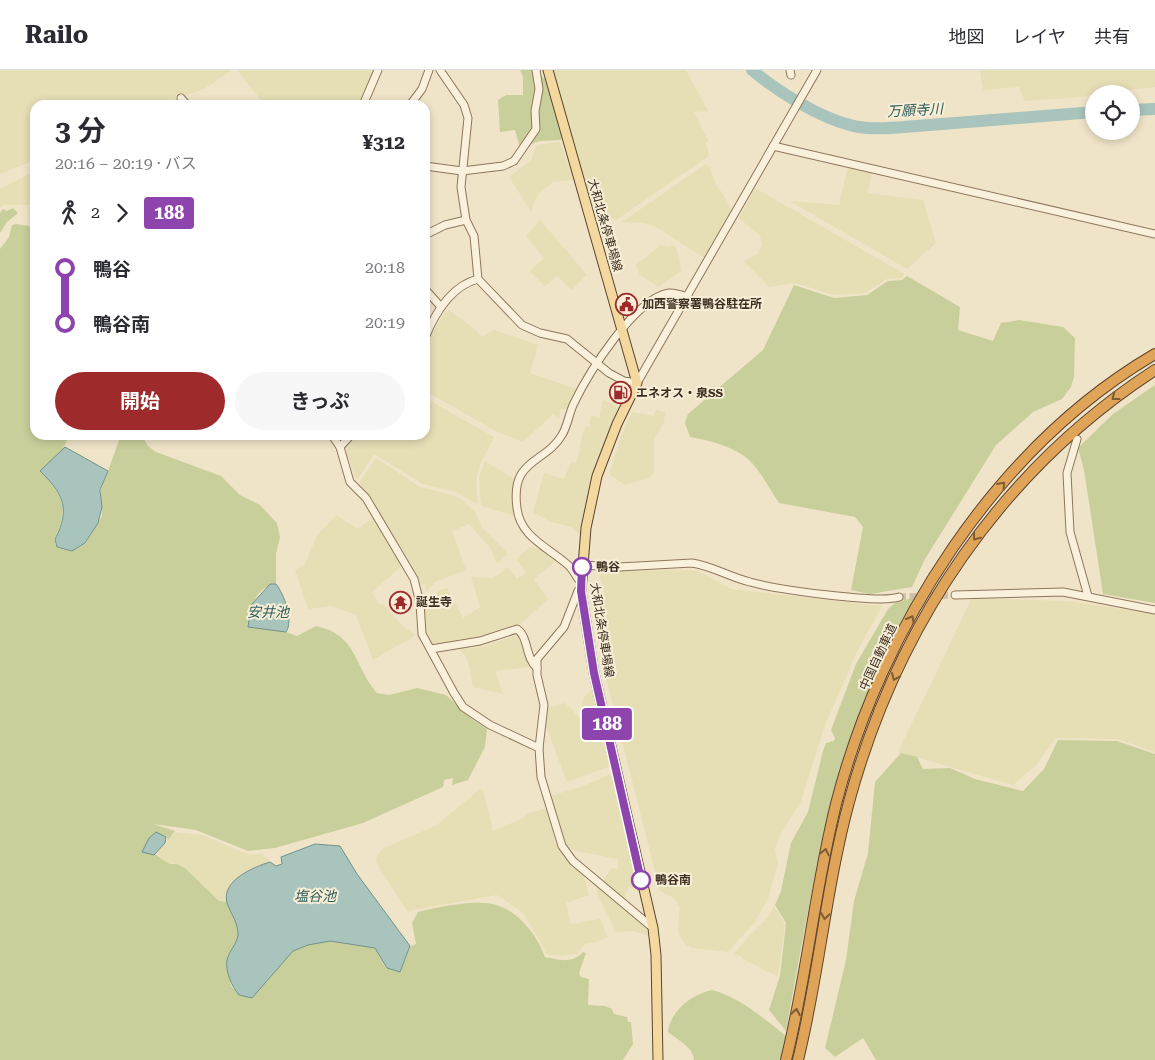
<!DOCTYPE html>
<html lang="ja">
<meta charset="utf-8">
<style>
:root{--surface:#fff;--page:#f7f7f7;--text:#2b2b33;--muted:#7c7c81;--line:#e1e1e2;--accent:#9e2a2b}
body{margin:0;font-family:"Roboto Serif","Noto Sans JP",serif;background:var(--page);color:var(--text);height:100vh;display:flex;flex-direction:column;font-size:19px;white-space:nowrap}
*{box-sizing:border-box;margin:0}
p{font-size:16px;color:var(--muted)}
.icon{flex:none;width:28px;height:28px;fill:none;stroke:currentColor;stroke-width:2;stroke-linecap:round;stroke-linejoin:round}
.map{position:relative;flex:1;overflow:hidden}
.panel{position:absolute;left:30px;top:30px;width:400px;height:340px;display:flex;flex-direction:column;background:var(--surface);border-radius:15px;box-shadow:0 2px 8px #0003}
.panel>*{flex:none}
.badge{padding:0 10px;border-radius:4px;font-size:18px;line-height:32px}
.buttons{position:absolute;left:1085px;top:15px;display:grid;gap:10px}
.buttons a{display:grid;place-items:center;width:55px;height:55px;border-radius:50%;background:var(--surface);box-shadow:0 2px 8px #0003;font-size:25px}
.map>.badge{position:absolute;translate:-50% -50%;box-shadow:0 0 0 2px #fff}
.legs{display:flex;align-items:center;gap:8px;height:55px;padding:0 25px;font-size:16px}
.legs p{margin-inline-start:auto}
.summary{display:flex;align-items:center;justify-content:space-between;height:85px;padding:0 25px}
h1{font-size:28px;font-weight:700;line-height:38px}
.primary-button{display:flex;gap:10px;margin-top:auto;padding:10px 25px}
.primary-button a{flex:1;height:58px;border-radius:30px;background:var(--accent);color:#fff;font-size:20px;font-weight:700;line-height:58px;text-align:center}
.primary-button a+a{background:var(--page);color:var(--text)}
ul{padding:0 25px;list-style:none}
li{display:flex;align-items:center;gap:18px;height:55px;font-size:19px}
li i{display:grid;place-items:center;width:8px;height:100%;margin:0 6px;background:currentColor}
li i::after{content:'';width:12px;height:12px;margin:-6px;border:4px solid;border-radius:50%;background:var(--surface)}
li p{margin-inline-start:auto}
li:first-child i{background:linear-gradient(#0000 50%,currentColor 0)}
li:last-child i{background:linear-gradient(currentColor 50%,#0000 0)}
header{display:flex;align-items:center;gap:30px;box-sizing:border-box;height:70px;padding:0 25px;background:var(--surface);border-bottom:1px solid var(--line)}
header strong{font-size:24px}
nav{display:flex;gap:28px;margin-inline-start:auto;font-size:18px}
.map>svg:first-child{display:block}
.farmland{fill:#e6deb5}
.green{fill:#c9cf9b}
.water{fill:#a9c4bc;stroke:#6f938a}
.lines{fill:none;stroke-linecap:round;stroke-linejoin:round}
.river{stroke:#a9c4bc;stroke-width:12}
.minor-tunnel{stroke:#ccc0a6;stroke-width:7;stroke-dasharray:7 3.5;stroke-linecap:butt}
.minor-casing{stroke:#8d765c;stroke-width:9}
.major-casing{stroke:#5b4430;stroke-width:11}
.highway-casing{stroke:#5b4430;stroke-width:12}
.minor{stroke:#faf1dc;stroke-width:7}
.major{stroke:#f3d9a0;stroke-width:9}
.highway{stroke:#e0a458;stroke-width:10}
.oneway{stroke:#7e5d36}
.line-1-casing{stroke:#fff;stroke-width:11}
.line-1{stroke:#8e44ad;stroke-width:8}
.stop-1-dot{fill:#fff;stroke:#8e44ad;stroke-width:2.5}
.labels{text-anchor:middle;stroke-width:4;stroke-linejoin:round;paint-order:stroke}
.street-label{font-size:12px;fill:#3d2e20;stroke:#f7eed8}
.poi-label{font-size:12px;font-weight:bold;fill:#3d2e20;stroke:#f7eed8;text-anchor:start}
.stop-label{font-size:12px;font-weight:bold;fill:#3d2e20;stroke:#f7eed8;text-anchor:start}
.water-label{font-size:14px;font-style:italic;fill:#2f5d5a;stroke:#f7eed8}
</style>
<header>
<strong>Railo</strong>
<nav><a>地図</a><a>レイヤ</a><a>共有</a></nav>
</header>
<div class="map">
<svg width="1155" height="990" viewBox="0 0 1155 990">
<rect width="100%" height="100%" fill="#f0e4c8"/>
<g class="farmland">
<polygon points="0,0 232,0 204,19 158,35 35,35 35,90 0,104"/>
<polygon points="241,0 376,0 360,35 265,35 238,1"/>
<polygon points="552,0 686,0 708,41 694,42 708,70 706,73 709,86 616,150 592,144"/>
<polygon points="980,0 1155,0 1155,17 1094,24 1082,27 1025,31 1019,17 983,20"/>
<polygon points="560,72 574,110 553,112 538,124 531,141 509,107 531,90 537,75"/>
<polygon points="706,94 710,98 716,115 723,124 732,141 705,188 654,156 644,153 622,152"/>
<polygon points="848,97 872,102 868,123 923,130 936,173 907,199 790,131 839,135"/>
<polygon points="35,101 35,135 4,135 0,138 0,119"/>
<polygon points="755,118 905,204 901,208 887,209 865,223 834,225 795,213 769,217 744,191 758,184 762,175 760,166 739,148"/>
<polygon points="540,150 587,205 571,220 558,206 545,216 530,201 544,188 526,166"/>
<polygon points="661,175 670,177 673,175 677,179 681,201 658,217 640,205 636,195"/>
<polygon points="449,240 475,259 482,267 494,260 538,275 530,303 576,319 567,339 561,339 559,348 553,344 523,372 496,361 425,321 425,280 441,247"/>
<polygon points="425,328 494,367 479,397 476,413 478,432 475,433 456,422 423,414 374,384 357,410 354,405 347,382 347,377 355,365 425,365"/>
<polygon points="603,329 619,338 594,405 585,436 581,466 572,457 551,452 533,442 544,403 564,409 571,392 575,393 578,388 582,365 586,356 589,357 591,345 599,348"/>
<polygon points="656,340 665,342 664,352 654,369 654,402 651,407 625,415 609,404 621,367 632,342 654,346"/>
<polygon points="376,388 420,417 452,425 463,430 475,442 482,457 508,484 497,494 491,479 469,454 452,461 466,500 435,512 426,522 425,514 421,515 410,492 359,413"/>
<polygon points="485,391 517,411 516,446 481,436 479,407"/>
<polygon points="336,445 358,459 374,447 403,495 372,522 378,533 385,536 406,559 416,565 373,590 356,545 331,536 308,539 295,500 305,494 317,466"/>
<polygon points="541,475 558,489 534,509 548,529 521,554 510,556 476,567 433,574 425,563 424,535 440,520 447,518 463,548 480,537 471,507 493,508 508,497 517,509 526,503 516,489 529,477 537,479"/>
<polygon points="689,500 698,501 731,519 882,536 857,582 825,655 801,731 779,767 775,780 778,794 768,828 755,852 728,882 692,878 685,874 680,867 678,861 680,837 674,828 660,821 604,600 590,527 605,527 599,501"/>
<polygon points="972,528 1067,531 1155,544 1155,682 1117,669 1056,668 1036,695 1013,715 898,682"/>
<polygon points="519,564 529,597 495,601 503,624 473,617 468,591 460,579 483,577"/>
<polygon points="593,619 611,696 567,712 545,653 547,638 565,633 581,649 583,628"/>
<polygon points="613,703 642,825 629,815 624,831 602,812 612,798 618,799 618,789 576,781 567,777 558,761 550,726 581,717"/>
<polygon points="480,719 483,719 493,761 523,748 529,743 547,738 555,773 564,788 574,795 583,805 589,825 566,833 571,854 600,849 608,867 597,872 586,873 577,884 561,886 546,884 543,876 523,843 497,825 407,841 379,797 376,791 377,785 384,778 437,755"/>
<polygon points="175,762 202,765 242,782 254,785 262,783 270,792 246,801 230,816 227,823 227,832 219,831 185,798 177,794 171,794 156,784"/>
<polygon points="596,814 648,860 649,866 634,861 616,862 598,825"/>
<polygon points="774,836 785,854 778,907 743,889 741,886 734,884 747,868 769,846"/>
</g>
<g class="green">
<polygon points="520,0 539,0 543,8 547,8 563,67 561,70 540,71 520,78 515,60 500,62 498,30 506,25 523,25 523,7"/>
<polygon points="13,138 18,143 7,152 0,163 0,143 3,139 7,141"/>
<path d="M16 154 35 157V365H70L61 382 40 401C62 423 70 439 54 469L57 478 72 481 86 473 102 446 101 420 121 365H141L148 376 156 382 221 406 240 425 260 435 277 453 280 467 276 484V514C256 516 248 540 249 557L286 562 297 566 316 556C358 565 353 595 377 623L389 625 417 618 446 625 472 649 487 659 485 677 468 710 452 715 453 708 444 710 443 717 363 753 275 778 248 781 196 760 153 754 175 761 168 770 166 766 154 763 142 782 155 784 170 794H177L185 798 219 831 227 832 237 854 238 868 227 891 231 916 239 925 252 928 293 881 308 875 330 871 375 878 386 898 400 902 411 876 416 874 412 853 418 842C438 837 481 828 499 836 520 843 538 867 545 887 559 890 572 894 583 882L586 883 579 903 581 907 589 909 588 935 605 936 612 939 614 944 627 947 628 952H631L633 974 623 990H0V179L9 167 12 155Z"/>
<path d="M907 206 960 237 958 260 993 271 1001 253 1019 250 1063 257 1075 268 1074 307 1071 317 1062 329 1033 342 996 375 925 489 912 517 870 524 851 520 863 457 855 447 779 433C771 421 763 406 753 394 738 377 711 371 690 367L685 353 688 344 763 280 794 215 834 228 867 225 888 211 902 210Z"/>
<polygon points="1155,315 1155,533 1103,524 1084,400 1078,378 1113,344"/>
<path d="M915 527C834 664 814 809 786 961L769 940 780 906 786 853 775 835 781 821 791 773 808 742 823 681 826 673 834 671 835 668 831 660 856 594 888 539 895 533Z"/>
<polygon points="1058,670 1117,671 1155,684 1155,990 876,990 863,968 835,987 825,978 846,890 854,831 868,783 875,712 901,683 917,687 923,699 950,698 975,709 1023,721 1044,699"/>
<path d="M712 920C740 927 764 949 786 966L780 990H694C693 976 677 970 668 962 670 941 692 924 712 920Z"/>
</g>
<g class="water">
<path d="M65 377 108 401 100 420 102 437 98 453 85 473 72 481 57 477 55 469C71 439 63 423 40 401Z"/>
<path d="M270 514H276C284 524 294 551 286 562L248 557 251 535Z"/>
<polygon points="156,762 166,767 165,773 154,785 142,782 149,768"/>
<path d="M315 774 340 776 357 804 410 876 400 902 387 898 375 878 330 871 308 875 293 881 252 928 239 925C232 917 225 901 227 890 229 881 237 874 238 865 238 852 231 844 227 833 221 810 254 797 270 792L276 796 282 794 281 787Z"/>
</g>
<g class="lines">
<g class="river">
<path d="M752 0C777 21 818 47 850 55 867 60 886 58 904 57L1094 42"/>
<polyline points="1131,40 1155,39"/>
</g>
<polyline class="minor-tunnel" points="899,527 955,525"/>
<defs>
<g id="minor">
<polyline points="440,0 464,35 468,48 461,117 466,150 474,166 478,209 522,255 540,263 567,269 609,303 624,311 637,313 817,0"/>
<polyline points="790,0 791,5"/>
<polyline points="181,28 187,35"/>
<polyline points="363,35 378,0"/>
<polyline points="410,35 422,19 429,0"/>
<polyline points="773,76 1155,164"/>
<polyline points="425,96 462,101 503,96 514,91 536,59 535,41 539,19 536,0"/>
<polyline points="425,165 445,155 466,150"/>
<polyline points="425,219 441,237"/>
<path d="M425 268C435 243 451 216 478 209"/>
<polyline points="332,365 340,377"/>
<polyline points="351,365 340,377 350,412 366,428 414,509 420,533 422,564 454,623 463,637 490,655 539,678"/>
<polyline points="1077,369 1067,403 1070,462 1088,526"/>
<path d="M582 495 619 497 692 493C712 496 730 507 750 512 774 519 879 534 899 527"/>
<path d="M581 512C576 508 574 500 568 495 548 477 520 467 517 438 510 388 545 394 562 365 568 355 569 343 574 333 588 304 635 228 669 223 675 222 683 226 688 227"/>
<polyline points="581,521 578,521 564,557 537,589 537,605 544,635 539,678 541,707 562,776 573,791 653,858"/>
<polyline points="955,525 1063,522 1155,540"/>
<path d="M431 579 480 571 517 559C529 567 525 588 537 598"/>
</g>
<polyline id="major" points="548,0 637,313 617,354 597,406 586,458 581,521 594,603 653,858 656,885 658,990"/>
<g id="highway">
<path d="M786 990C807 905 815 818 836 734 881 558 996 377 1155 284"/>
<path d="M798 990C819 905 826 817 849 732 897 555 1001 400 1155 300"/>
</g>
</defs>
<use href="#minor" class="minor-casing"/>
<use href="#major" class="major-casing"/>
<use href="#highway" class="highway-casing"/>
<use href="#minor" class="minor"/>
<use href="#major" class="major"/>
<use href="#highway" class="highway"/>
</g>
<defs><path id="oneway-chevron" d="M-2-3.5L2.5 0L-2 3.5" fill="none" stroke-width="1.6" stroke-linecap="round" stroke-linejoin="round" transform="scale(1.25)"/></defs>
<g class="oneway">
<use href="#oneway-chevron" transform="translate(1115 327) rotate(143)"/>
<use href="#oneway-chevron" transform="translate(1002 415) rotate(-49)"/>
<use href="#oneway-chevron" transform="translate(976 467) rotate(127)"/>
<use href="#oneway-chevron" transform="translate(911 549) rotate(-61)"/>
<use href="#oneway-chevron" transform="translate(895 607) rotate(114)"/>
<use href="#oneway-chevron" transform="translate(825 782) rotate(-78)"/>
<use href="#oneway-chevron" transform="translate(825 846) rotate(99)"/>
<use href="#oneway-chevron" transform="translate(796 942) rotate(-80)"/>
</g>
<g class="lines">
<defs>
<polyline id="line-1" points="582,497 581,521 594,603 641,810"/>
</defs>
<use href="#line-1" class="line-1-casing"/>
<use href="#line-1" class="line-1"/>
</g>
<defs>
<symbol id="civic-ring" viewBox="-11 -11 22 22"><circle r="9.5" fill="#f7eed8" stroke="#9e2a2b" stroke-width="1.5"/><path d="M-.6-6.5H3V-4.5H.6V-3L4-1V1h2V6H-6V1h2V-1L-.6-3ZM-1.2 2.5V6h2.4V2.5Z" fill="#9e2a2b"/></symbol>
<symbol id="fuel-ring" viewBox="-11 -11 22 22"><circle r="9.5" fill="#f7eed8" stroke="#9e2a2b" stroke-width="1.5"/><path d="M-5.5-6h7V0h2V4h1.3V-2.5L3-4.5l.8-.8L6-3V5H2.5V1h-1V6h-7ZM-4.2-4.7v3.2H.2V-4.7Z" fill="#9e2a2b"/></symbol>
<symbol id="temple-ring" viewBox="-11 -11 22 22"><circle r="9.5" fill="#f7eed8" stroke="#9e2a2b" stroke-width="1.5"/><path d="M0-6L5-2H3V0L6.5 2.5H4V6H1.5V3h-3V6H-4V2.5H-6.5L-3 0V-2H-5Z" fill="#9e2a2b"/></symbol>
</defs>
<g fill-rule="evenodd">
<use href="#civic-ring" x="614" y="222" width="25" height="25"/>
<use href="#fuel-ring" x="608" y="310" width="25" height="25"/>
<use href="#temple-ring" x="388" y="520" width="25" height="25"/>
</g>
<g class="stop-1-dot">
<circle cx="582" cy="497" r="9"/>
<circle cx="641" cy="810" r="9"/>
</g>
<g class="labels">
<g class="street-label">
<text transform="translate(605 155) rotate(74)" y="4">大和北条停車場線</text>
<text transform="translate(602 560) rotate(81)" y="4">大和北条停車場線</text>
<text transform="translate(878 587) rotate(-65)" y="4">中国自動車道</text>
</g>
<g class="poi-label">
<text x="642" y="238">加西警察署鴨谷駐在所</text>
<text x="636" y="327">エネオス・泉SS</text>
<text x="416" y="536">誕生寺</text>
</g>
<g class="stop-label">
<text x="596" y="501">鴨谷</text>
<text x="655" y="814">鴨谷南</text>
</g>
<g class="water-label">
<text transform="translate(915 40) rotate(-3)" y="5">万願寺川</text>
<text x="268" y="547">安井池</text>
<text x="315" y="831">塩谷池</text>
</g>
</g>
</svg>
<div class="buttons">
<a><svg class="icon" aria-label="locate" viewBox="0 0 24 24"><circle cx="12" cy="12" r="6"/><path d="M12 2v4M12 18v4M2 12h4M18 12h4"/></svg></a>
</div>
<b class="badge" style="left:607px;top:654px;background:#8e44ad;color:#fff">188</b>
<section class="panel">
<div class="summary"><div><h1>3 分</h1><p>20:16 – 20:19 · バス</p></div><b>¥312</b></div>
<div class="legs"><svg class="icon" aria-label="walk" viewBox="0 0 24 24"><circle cx="13" cy="4" r="2"/><path d="M13 8l-2 6 4 7M11 14l-3 7M7 12l3-4h3l4 4"/></svg>2<svg class="icon" aria-label="forward" viewBox="0 0 24 24"><path d="M9 5l7 7-7 7"/></svg><b class="badge" style="background:#8e44ad;color:#fff">188</b></div>
<ul>
<li><i style="color:#8e44ad"></i><b>鴨谷</b><p>20:18</p></li>
<li><i style="color:#8e44ad"></i><b>鴨谷南</b><p>20:19</p></li>
</ul>
<div class="primary-button"><a>開始</a><a>きっぷ</a></div>
</section>
</div>
